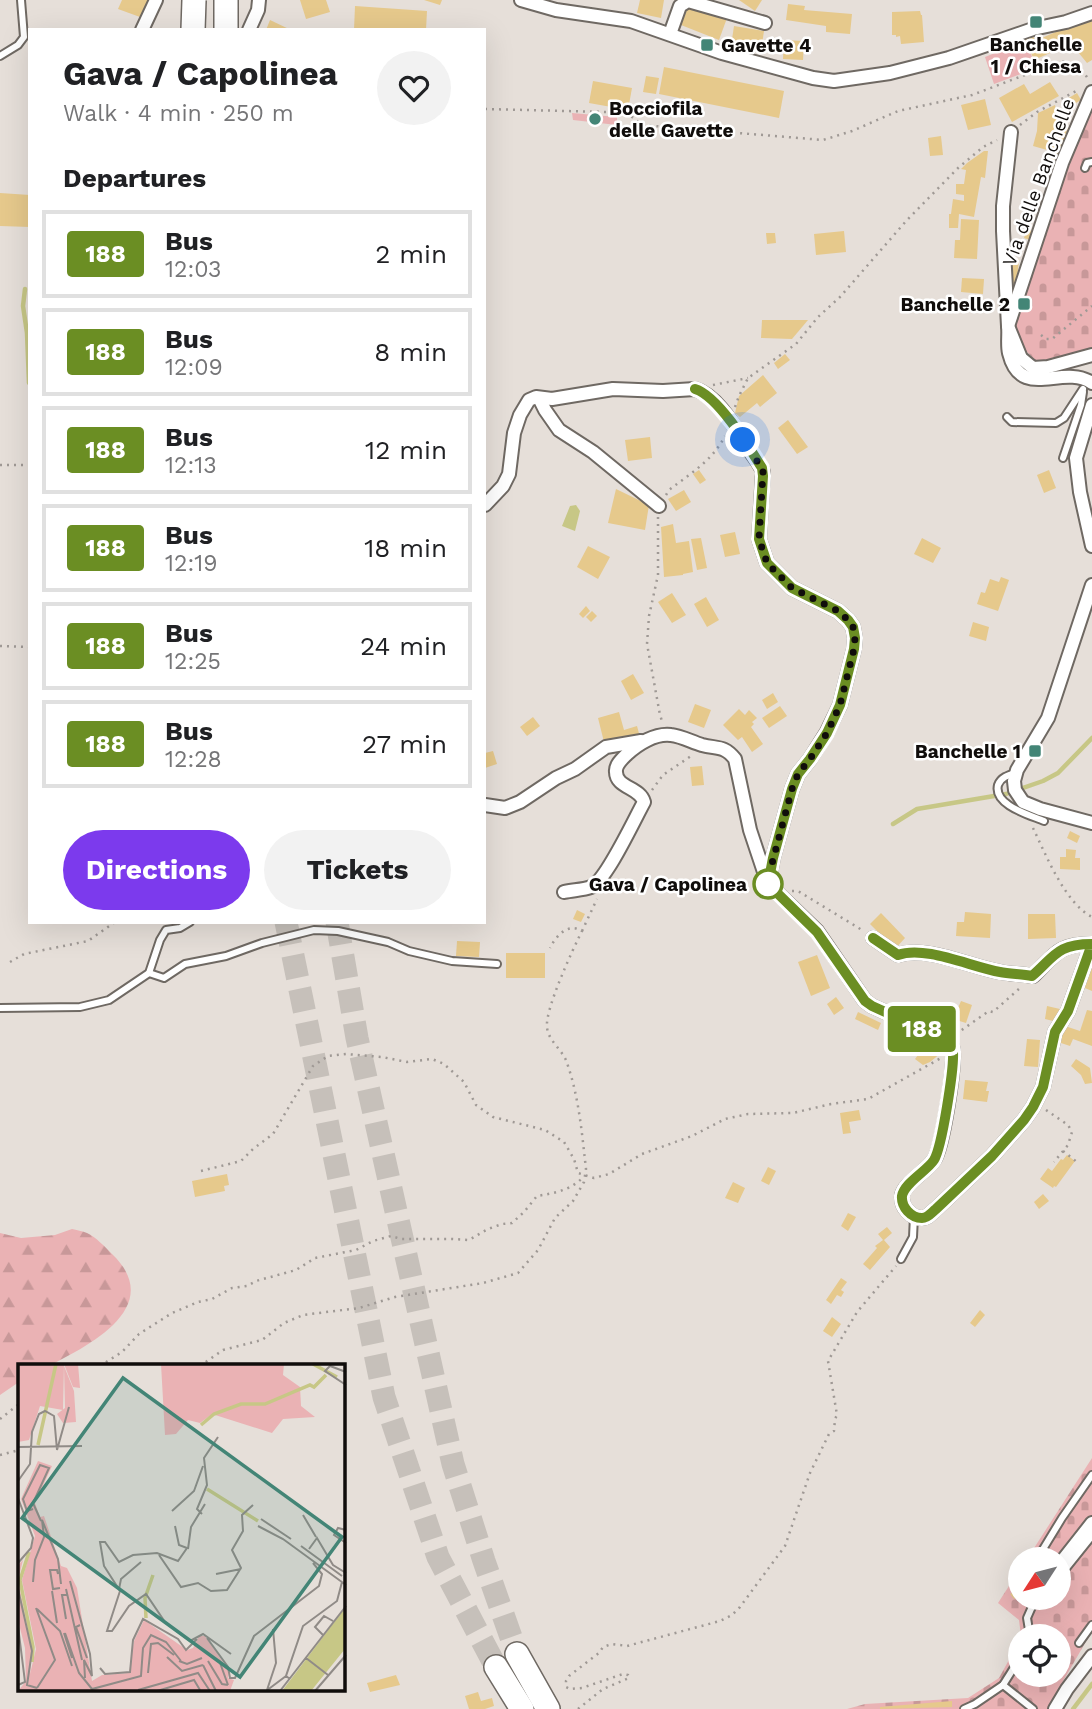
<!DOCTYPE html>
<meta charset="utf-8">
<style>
:root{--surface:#fff;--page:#f2f2f2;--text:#202124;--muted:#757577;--line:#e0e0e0;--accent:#7c3aed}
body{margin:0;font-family:"Work Sans",sans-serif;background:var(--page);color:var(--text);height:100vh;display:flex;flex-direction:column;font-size:26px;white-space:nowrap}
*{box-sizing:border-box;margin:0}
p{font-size:23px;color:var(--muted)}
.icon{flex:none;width:38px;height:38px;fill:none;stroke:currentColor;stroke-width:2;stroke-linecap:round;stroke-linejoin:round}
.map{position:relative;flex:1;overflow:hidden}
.drawer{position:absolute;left:28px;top:28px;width:458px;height:896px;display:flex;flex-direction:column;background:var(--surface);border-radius:0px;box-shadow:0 7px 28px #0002}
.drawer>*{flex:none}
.badge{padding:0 14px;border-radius:5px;font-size:24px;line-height:46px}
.needle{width:46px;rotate:234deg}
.controls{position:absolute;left:1008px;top:1547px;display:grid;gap:14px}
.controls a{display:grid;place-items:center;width:63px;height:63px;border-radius:50%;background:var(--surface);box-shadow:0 7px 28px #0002;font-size:35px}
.you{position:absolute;width:35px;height:35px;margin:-18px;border:5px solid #fff;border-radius:50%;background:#1a73e8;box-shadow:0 0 0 10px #1a73e833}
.map>.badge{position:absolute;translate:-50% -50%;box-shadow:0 0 0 4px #fff}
h2{padding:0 35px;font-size:26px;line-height:63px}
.round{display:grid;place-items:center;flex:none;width:74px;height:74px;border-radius:37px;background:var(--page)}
.head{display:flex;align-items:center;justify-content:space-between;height:119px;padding:0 35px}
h1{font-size:33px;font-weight:700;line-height:52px}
.action{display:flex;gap:14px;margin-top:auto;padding:14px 35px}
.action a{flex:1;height:80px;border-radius:42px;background:var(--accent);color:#fff;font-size:28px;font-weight:700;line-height:80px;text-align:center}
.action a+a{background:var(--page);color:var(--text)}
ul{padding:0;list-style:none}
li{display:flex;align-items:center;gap:21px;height:88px;margin:0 14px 10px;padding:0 21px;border:4px solid var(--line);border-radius:0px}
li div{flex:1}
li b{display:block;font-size:26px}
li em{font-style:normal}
li .badge{min-width:77px;font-weight:700;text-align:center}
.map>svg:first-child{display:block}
.forest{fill:url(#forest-firs)}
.cemetery{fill:url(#cemetery-stones)}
.pitch{fill:#eab2b4}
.water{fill:#c7c786}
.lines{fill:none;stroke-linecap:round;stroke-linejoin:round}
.stream{stroke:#c7c786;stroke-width:4.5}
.building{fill:#e6c98c}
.highway-tunnel{stroke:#c6c0ba;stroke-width:23;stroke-dasharray:23 11;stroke-linecap:butt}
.lane-casing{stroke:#6f6963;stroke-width:10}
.street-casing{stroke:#6f6963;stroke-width:16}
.highway-casing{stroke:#6f6963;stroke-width:26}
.path{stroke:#9f9995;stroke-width:2.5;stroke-dasharray:2 5;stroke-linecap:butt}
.lane{stroke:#fff;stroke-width:6}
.street{stroke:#fff;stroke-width:12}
.highway{stroke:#fff;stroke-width:23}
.highway-bridge-casing{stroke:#6f6963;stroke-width:26;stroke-linecap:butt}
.highway-bridge{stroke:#fff;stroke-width:23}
.line-casing{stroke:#fff;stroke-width:16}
.line{stroke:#6b8e23;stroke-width:10}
.walk{stroke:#100d0b;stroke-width:7;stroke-dasharray:0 12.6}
.poi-dot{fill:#438576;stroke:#fff;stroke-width:2.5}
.stop-dot{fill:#fff;stroke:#6b8e23;stroke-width:3.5}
.labels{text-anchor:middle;stroke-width:5;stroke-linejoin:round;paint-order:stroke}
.poi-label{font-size:19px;font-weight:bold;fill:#100d0b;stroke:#fff;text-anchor:start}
.street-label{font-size:19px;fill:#100d0b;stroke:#fff}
.stop-label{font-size:19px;font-weight:bold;fill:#100d0b;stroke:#fff;text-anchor:end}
.inset-river{fill:none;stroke:#c7c786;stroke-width:3.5}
.inset-road{fill:none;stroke:#908b87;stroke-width:2}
.view{fill:#438576;fill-opacity:0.15;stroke:#438576;stroke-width:3.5}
.inset-edge{fill:none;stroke:#100d0b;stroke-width:3.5}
</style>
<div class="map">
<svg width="1092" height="1709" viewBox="0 0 1092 1709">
<defs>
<pattern id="forest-firs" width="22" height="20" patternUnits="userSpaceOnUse" patternTransform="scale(1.75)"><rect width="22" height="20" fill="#eab2b4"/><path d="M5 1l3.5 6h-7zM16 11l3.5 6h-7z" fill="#c89899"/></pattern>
<pattern id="cemetery-stones" width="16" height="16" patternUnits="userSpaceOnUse" patternTransform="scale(1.75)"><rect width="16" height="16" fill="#eab2b4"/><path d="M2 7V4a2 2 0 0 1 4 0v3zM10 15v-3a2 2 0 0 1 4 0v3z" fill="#c89899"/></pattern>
</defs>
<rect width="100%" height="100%" fill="#e6dfd9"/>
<path class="forest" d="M72 1229C76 1230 83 1231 87 1233 96 1237 105 1247 112 1254 156 1296 114 1330 75 1352 67 1356 59 1361 51 1365 42 1368 29 1366 19 1366V1382L0 1395V1233L21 1238 55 1235Z"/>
<g class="cemetery">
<polygon points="1092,98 1092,352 1037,362 1023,348 1014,329 1016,312 1058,188"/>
<polygon points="1092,1458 1092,1631 1047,1709 847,1709 865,1704 968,1698 999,1678 1020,1640 1020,1675 1059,1675 1059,1636 1021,1636 1019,1620 998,1603 1020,1569 1020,1598 1059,1598 1059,1559 1027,1559"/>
</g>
<g class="pitch">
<polygon points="1025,41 1037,68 994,84 985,57"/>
<polygon points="572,113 617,117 617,125 573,120"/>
</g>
<polygon class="water" points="576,505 580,511 575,531 562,526 570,506"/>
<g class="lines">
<g class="stream">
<polyline points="25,289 23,306 27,333 29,383"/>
<polyline points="893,824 917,809 1006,794 1043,781 1058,773 1092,738"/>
<polyline points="1073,1709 1092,1684"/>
</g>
</g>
<g class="building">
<polygon points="122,0 148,0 140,17 118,9"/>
<polygon points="300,0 326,0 330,12 306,19"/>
<polygon points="424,0 442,0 440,5"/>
<polygon points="640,0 664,0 661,18 637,13"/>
<polygon points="739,0 762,0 755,11"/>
<polygon points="689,4 727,18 719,40 681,25"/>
<polygon points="788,4 805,6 804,10 852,14 850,34 826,32 826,26 786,20"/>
<polygon points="355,6 427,11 426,30 354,30"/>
<polygon points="920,11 921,15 922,15 924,42 901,44 900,36 896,37 896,35 892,35 892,12"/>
<polygon points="1092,16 1092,60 1087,63 1078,52 1083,48 1080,40 1034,60 1025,39 1033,35 1035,41"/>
<polygon points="270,20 291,30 266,30"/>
<polygon points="734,26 764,31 761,51 731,46"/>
<polygon points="784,40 804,41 803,60 783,59"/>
<polygon points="664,67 784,91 779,118 659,94"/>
<polygon points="646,76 659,78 656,94 643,92"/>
<polygon points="593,81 632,88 628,110 589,103"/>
<polygon points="1050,82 1059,96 1012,122 999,98 1024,84 1030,94"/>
<polygon points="1077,93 1081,100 1066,109 1062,102"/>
<polygon points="985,99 991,125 968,130 961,105"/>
<polygon points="1055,105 1057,115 1053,135 1047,150 1033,146 1037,131 1038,113"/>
<polygon points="1060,125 1068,128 1055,166 1046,163"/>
<polygon points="941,136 943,155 930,156 928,138"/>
<polygon points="984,151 988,151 985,178 981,177 974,217 959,214 958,228 949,228 949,214 951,214 953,199 964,201 964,195 956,194 956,184 964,184 966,170 961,169 967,163"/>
<polygon points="0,193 30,195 30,227 0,226"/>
<polygon points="961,219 979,220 977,259 954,258 955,240 960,240"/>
<polygon points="1027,229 1036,232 1033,241 1024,238"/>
<polygon points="844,231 846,252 816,255 814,234"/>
<polygon points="766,233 775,233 776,243 767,244"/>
<polygon points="1007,258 1019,259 1016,293 1007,292"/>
<polygon points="962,278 984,279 983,294 961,292"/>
<polygon points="762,320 808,320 792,339 761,338"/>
<polygon points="785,354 790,360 778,369 774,363"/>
<polygon points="763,375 777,393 760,407 757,403 740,417 735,413 739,396"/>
<polygon points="788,420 808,447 797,454 778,428"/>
<polygon points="650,437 652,458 628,461 625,440"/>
<polygon points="699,470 706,480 700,484 693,474"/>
<polygon points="1049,470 1056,488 1044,493 1037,475"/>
<polygon points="616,489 649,505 645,530 608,523"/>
<polygon points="684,490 691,502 676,511 668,499"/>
<polygon points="673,524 676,543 689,541 693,572 683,574 683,575 664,577 661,527"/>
<polygon points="735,532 740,554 725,557 720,535"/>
<polygon points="701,538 707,568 697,570 691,539"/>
<polygon points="922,538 941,548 933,563 914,554"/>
<polygon points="588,546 610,557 598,579 577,567"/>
<polygon points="1001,577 1009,580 998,611 977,604 981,592 985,593 990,579 999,582"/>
<polygon points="672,593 686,615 672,623 658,602"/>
<polygon points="706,597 719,620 707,627 694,604"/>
<polygon points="586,606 590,611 583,618 579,614"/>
<polygon points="592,611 597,616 591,622 586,617"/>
<polygon points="973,622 989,627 986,641 969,636"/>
<polygon points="633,674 644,693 631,700 621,681"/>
<polygon points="773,693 778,702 767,709 762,700"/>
<polygon points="695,704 711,710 704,728 688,722"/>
<polygon points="780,706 787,716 769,728 762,718"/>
<polygon points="739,709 745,715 749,710 757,718 752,722 754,724 751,727 763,744 752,752 742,737 738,740 723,725"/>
<polygon points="619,712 624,730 637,726 640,737 624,741 623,736 604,742 598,718"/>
<polygon points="533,717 540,726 527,736 520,727"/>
<polygon points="493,751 497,764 485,768 485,753"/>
<polygon points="702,766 704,785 692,786 690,767"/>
<polygon points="1070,831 1080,836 1077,843 1067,838"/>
<polygon points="1066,849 1076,850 1075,858 1080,858 1080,870 1060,869 1060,857 1066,857"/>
<polygon points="577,910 585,914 581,922 573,919"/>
<polygon points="965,912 991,914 990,938 956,936 957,922 964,922"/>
<polygon points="881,913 905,938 895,949 870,924"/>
<polygon points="1028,914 1055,914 1056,938 1028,939"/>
<polygon points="457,941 480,942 479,957 456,956"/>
<rect x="506" y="953" width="39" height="25"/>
<polygon points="1092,954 1092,991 1080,986"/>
<polygon points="817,955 830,988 811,996 798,962"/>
<polygon points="836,997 844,1008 834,1015 827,1004"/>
<polygon points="961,1001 972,1005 966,1023 937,1014 940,1003 958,1008"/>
<polygon points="1047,1006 1060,1009 1057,1022 1045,1019"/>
<polygon points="1087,1010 1092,1011 1092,1046 1073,1039 1070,1046 1055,1041 1062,1025 1080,1031"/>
<polygon points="858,1012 881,1023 878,1030 855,1019"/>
<polygon points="1027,1039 1040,1040 1038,1067 1024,1066"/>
<polygon points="929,1040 937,1047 940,1044 946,1049 930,1062 923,1065 915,1059"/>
<polygon points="1076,1059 1090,1068 1092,1083 1085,1084 1081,1075 1071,1066"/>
<polygon points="965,1080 988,1082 986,1091 989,1091 987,1102 963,1099"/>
<polygon points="859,1110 861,1120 849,1122 851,1133 843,1134 840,1113"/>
<polygon points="1067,1155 1075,1161 1056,1187 1054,1186 1053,1188 1040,1179 1048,1168 1052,1171 1061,1159 1063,1160"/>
<polygon points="768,1167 776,1171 769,1185 761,1181"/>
<polygon points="227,1174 229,1185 224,1186 225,1191 195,1197 192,1181"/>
<polygon points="733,1182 745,1188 738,1203 725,1198"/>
<polygon points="1043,1194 1049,1201 1039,1209 1034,1202"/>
<polygon points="848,1213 856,1217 848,1231 841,1226"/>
<polygon points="887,1227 892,1233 884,1240 890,1247 870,1270 863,1264 877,1248 875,1246 883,1240 878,1234"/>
<polygon points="841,1278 847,1282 841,1290 844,1292 841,1297 837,1295 831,1304 826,1300"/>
<polygon points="980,1310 985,1315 975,1327 970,1323"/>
<polygon points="832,1317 841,1324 832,1337 823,1331"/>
<polygon points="1015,1586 1017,1590 1020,1588 1020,1598 1024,1598 1019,1601 1016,1597 1014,1599 1010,1594 1014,1592 1012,1588"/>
<polygon points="1042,1624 1067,1641 1060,1651 1059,1650 1059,1636 1039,1636 1035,1633"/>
<polygon points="396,1675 400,1685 370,1692 367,1683"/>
<polygon points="478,1692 481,1701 492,1698 494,1706 485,1709 469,1709 465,1696"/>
<polygon points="952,1701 952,1707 880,1709 880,1707"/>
</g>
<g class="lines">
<g class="highway-tunnel">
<polyline points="286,922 384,1397 438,1557 496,1667"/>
<polyline points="337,922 357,1038 453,1464 484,1561 517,1654"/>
</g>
<defs>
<g id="lane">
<polyline points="0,56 18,45 24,37 21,0"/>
<polyline points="1085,168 1087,163 1092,162"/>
<polyline points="1007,417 1012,422 1056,423 1064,418 1083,389"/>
<polyline points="1063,458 1081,405 1083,392"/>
<path d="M1016 773C1009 775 1001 777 998 785 993 805 1030 815 1044 821"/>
<polyline points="149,973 164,978 185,964 226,956 262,943 314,930 338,931 388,942 409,951 452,961 497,964"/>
<polyline points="0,1008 80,1007 109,1000 149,973 160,940 166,930 180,928 190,922"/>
<polyline points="901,1259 913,1237 914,1216"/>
<polyline points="1037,1559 1062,1518 1092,1475"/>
<polyline points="1059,1577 1092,1536"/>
<polyline points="1027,1598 1035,1600 1040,1598"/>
<polyline points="1030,1636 1027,1618 1035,1600"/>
<polyline points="1079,1643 1092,1625"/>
<polyline points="1003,1685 1033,1709"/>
<polyline points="964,1709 975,1704 1003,1685 1020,1658"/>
</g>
<g id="street">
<polyline points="521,0 556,10 631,21 722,53 813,78 834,81 890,73 949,58 1033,29 1066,22 1092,13"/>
<polyline points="142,30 156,0"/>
<polyline points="249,30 258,10 259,0"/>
<polyline points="670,34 680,6 688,1 765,23"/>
<path d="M1092 92 1062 163 1008 326C1009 334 1007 345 1009 353 1021 402 1062 363 1092 383"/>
<polyline points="1011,132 1003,206 1003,231 1008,326 1021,358 1033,368 1048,367 1092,355"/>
<polyline points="539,398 545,410 559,430 593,452 659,506"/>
<polyline points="1092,405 1076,458 1080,492 1092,546"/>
<path d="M485 505 503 486 509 474 514 433 520 415 529 400 536 397 552 399 613 389 663 391 695 389C718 396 735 428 748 448 753 456 760 463 763 472L759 539 767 563 792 588 838 611 848 620 853 627 855 638 854 649 840 705 827 732 810 759 798 774 792 789 773 858 768 884"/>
<polyline points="1092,585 1048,718 1017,770 1014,781 1015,790 1023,802 1040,809 1092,823"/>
<polyline points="485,805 505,808 520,802 556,778 575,769 606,747 641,741"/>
<path d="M564 892C572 890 583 890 591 887 606 881 635 818 644 802 640 787 616 788 616 772 615 765 622 759 627 754 638 744 655 733 671 735 681 736 692 742 702 745 717 749 724 745 735 759L750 830 768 884 817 931 865 1001 872 1006 945 1039C950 1043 953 1046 953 1052 954 1070 943 1147 934 1160 927 1171 903 1184 902 1196 901 1207 911 1218 922 1218 928 1218 931 1213 936 1209L992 1156 1024 1120 1033 1107 1043 1087 1055 1032 1068 1011 1092 944"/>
<path d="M873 938 898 955C926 945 971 967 1000 972 1010 974 1022 974 1033 976 1055 955 1057 944 1092 944"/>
<polyline points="1059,1565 1092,1523"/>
<polyline points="1055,1709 1067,1689 1092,1656"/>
</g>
<g id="highway">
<polyline points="226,30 226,0"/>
<polyline points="517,1654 548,1709"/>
<polyline points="496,1667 522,1709"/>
</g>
</defs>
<use href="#lane" class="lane-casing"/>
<use href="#street" class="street-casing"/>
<use href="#highway" class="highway-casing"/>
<g class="path">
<path d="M485 109 606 112 631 116 642 125 823 140 852 131 898 111 972 95 1062 61C1073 64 1084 70 1089 81"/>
<polyline points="1020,125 1037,112 1078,90"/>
<polyline points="1041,335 1046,339 1052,339 1092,306"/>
<polyline points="713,385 748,378"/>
<polyline points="735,407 739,396 748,378 796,344 818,317 840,297 907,220 958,168 983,147 997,140"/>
<polyline points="0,465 30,465"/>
<path d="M666 495 669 490C690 474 713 460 725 436"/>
<polyline points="658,517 658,575 649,616 647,644 660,715 663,724"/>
<polyline points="0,646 30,647"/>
<polyline points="652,790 663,775 691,756"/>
<path d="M1033 828C1046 855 1065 903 1092 917"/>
<polyline points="792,891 798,891 862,930"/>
<polyline points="582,931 597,899"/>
<polyline points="10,962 24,954 88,941 115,922"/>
<polyline points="956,1034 989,1011 993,1012 1020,988"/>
<polyline points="1046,1110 1068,1125 1072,1132 1068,1145 1054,1162"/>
<polyline points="1063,1151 1077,1162"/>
<polyline points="201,1171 241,1161 253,1149 273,1134 313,1066 328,1056 346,1054 382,1057 407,1062 432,1059 444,1064 464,1082 476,1105 493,1117 545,1130 564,1142 574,1159 578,1173 594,1178 609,1174 642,1154 692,1136 725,1119 748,1114 793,1113 831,1104 868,1099 941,1058"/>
<path d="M100 1366 122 1352 139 1334 172 1313 198 1302 212 1299 232 1288 247 1286 256 1281 296 1270 315 1258 356 1250 373 1241 391 1236 401 1239H452L469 1240 488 1229 502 1224 512 1223 524 1212 537 1196C555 1193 572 1190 584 1176"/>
<path d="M200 1366 223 1350 262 1340 284 1323 303 1315 359 1308 395 1297 483 1283 518 1273 538 1250 555 1218 573 1201 584 1182 586 1169C582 1134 579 1097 567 1063 563 1050 548 1041 547 1027 545 1009 573 949 582 931 568 922 556 936 550 948"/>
<polyline points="0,1419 19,1404"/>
<polyline points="0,1455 19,1450"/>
<polyline points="578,1709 603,1689 629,1678 628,1675 623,1674 582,1688 570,1689 566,1687 566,1681 569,1676 599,1653 603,1647 612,1644 627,1646 720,1621 732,1615 740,1607 785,1546 810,1473 829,1434 834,1431 835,1419 837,1415 828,1361 857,1312 896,1266"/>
</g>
<use href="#lane" class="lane"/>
<use href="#street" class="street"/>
<use href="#highway" class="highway"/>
<defs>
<polyline id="highway-bridge" points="193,30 194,0"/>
</defs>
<use href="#highway-bridge" class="highway-bridge-casing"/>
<use href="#highway-bridge" class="highway-bridge"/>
</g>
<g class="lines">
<defs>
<path id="line" d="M695 389C718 396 749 447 762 468L763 476 759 539 767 563 792 588 838 611 848 620 853 627 855 638 854 649 840 705 827 733 810 759 798 774 792 789 773 858 768 884 817 932 865 1001 872 1006 945 1039C950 1043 953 1046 953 1052 954 1069 942 1147 934 1160 927 1171 904 1183 902 1196 901 1207 911 1218 922 1218 928 1218 931 1213 936 1209L992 1156 1024 1120 1033 1107 1043 1087 1055 1032 1068 1011 1092 944C1057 944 1055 956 1032 976 1022 974 1010 974 1000 972 971 967 925 945 898 955L873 938"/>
</defs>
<use href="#line" class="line-casing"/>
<use href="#line" class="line"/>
<polyline class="walk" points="743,440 759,464 763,472 759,539 767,563 792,588 838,611 848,620 853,627 855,638 854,649 840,705 827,733 810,759 798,774 792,789 770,871 768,884"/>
</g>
<g class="poi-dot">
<rect x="1029" y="15" width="14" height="14" rx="3.5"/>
<rect x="700" y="38" width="14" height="14" rx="3.5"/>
<circle cx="595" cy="119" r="7"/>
<rect x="1017" y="297" width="14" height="14" rx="3.5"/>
<rect x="1028" y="744" width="14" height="14" rx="3.5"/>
</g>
<circle class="stop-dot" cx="768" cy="884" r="14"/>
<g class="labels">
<g class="poi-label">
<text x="1036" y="51" text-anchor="middle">Banchelle<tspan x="1036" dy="22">1 / Chiesa</tspan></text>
<text x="721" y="52">Gavette 4</text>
<text x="609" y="115">Bocciofila<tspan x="609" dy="22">delle Gavette</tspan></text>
<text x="1010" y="311" text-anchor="end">Banchelle 2</text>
<text x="1021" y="758" text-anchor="end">Banchelle 1</text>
</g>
<g class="street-label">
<text transform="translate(1038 182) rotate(-70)" y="7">Via delle Banchelle</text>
</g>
<g class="stop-label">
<text x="747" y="891">Gava / Capolinea</text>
</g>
</g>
<g transform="translate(18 1364)">
<rect width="327" height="327" fill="#e6dfd9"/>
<path d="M0 0H60L62 24 55 23 46 0 45 46 22 42 11 76 0 78ZM143 0H266L265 11 282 23 283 42 297 53 265 55 254 69 194 50 182 59 170 56 158 70 147 71Z" fill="#eab2b4"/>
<path d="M20 97 34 102 17 139 22 153 26 152 43 202 49 204 59 224 74 317 84 311 111 309 116 277 126 256 169 286 175 284 181 272H187L211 307 210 314 216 316 212 327H0L8 317 7 284 0 256V201L5 196 0 216 14 287 12 310 18 285 4 216 17 172 3 135Z" fill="#eab2b4"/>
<path d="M46 2 56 27 58 58 45 59 39 50 47 44Z" fill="#eab2b4"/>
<path d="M327 244V285L293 327H264Z" fill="#c7c786"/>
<path class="inset-river" d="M295 0 319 13M183 61 196 50 223 40H247L292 21 296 23 308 11M20 81 38 0M189 125 240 157M11 188 2 216 15 283 14 298M128 254 127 234 135 211"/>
<path class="inset-road" d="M328 8 312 2 307 7 328 21M0 83 64 82M0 117 12 100 14 68 21 50 27 47 36 52 39 86 51 43M0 134 15 174 13 184 0 199M15 145 9 147 5 135 22 101 31 104 15 139 23 157M154 147 176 127 185 102M184 150 179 145 189 121 186 94 200 73M285 151 298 173M243 155 273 175M157 162 161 181 169 184 160 197 139 189 115 191 101 198 87 178H82L86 202 102 227 89 267H94L111 242 128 230 147 258 172 277 185 270 213 290M240 162 265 175 328 221M328 166 320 164 316 171 328 179M283 182 324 212M170 185 173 163 187 140M291 185 299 174 315 201 328 209M141 191 163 223 180 219 193 227 209 226 223 204 214 186 225 167 224 151 235 141M40 210 39 206H32L35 225 42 224M198 210 223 205M52 217 72 290 74 312 66 296 67 314M15 218 17 196 26 173 24 156 40 195 43 220M0 225 14 287 9 321 19 324M48 225 64 296M101 225 103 215 123 198M34 227 39 259M18 244 37 296 19 324M19 245 42 267 54 302M48 255 44 231H49M62 261 58 263 69 294M0 262 7 318 0 321M46 269 54 294M47 269 61 309 74 325 123 312 125 284 133 271 148 278 163 297M305 271 297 263 306 252 315 257M189 274 210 303 212 314H217L236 272 301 222 304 210 295 199M149 293 164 307 185 301M288 294 310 311M201 296 210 321M161 297 169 300 184 294M190 297 204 320 210 321M185 301 198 327M82 304 87 310 112 308 115 276 125 255 160 275 168 286 179 275M130 309 133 280 140 279 156 291M272 315 268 312 285 262 319 237 324 218M120 326 180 309 192 327M249 326 258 299 255 265M139 327 176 316 182 326M248 327 268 312M262 327 328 242M297 327 328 291"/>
<path class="view" d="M105 14 324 173 222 313 4 154Z"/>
<rect width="327" height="327" class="inset-edge"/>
</g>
</svg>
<div class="controls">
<a><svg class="needle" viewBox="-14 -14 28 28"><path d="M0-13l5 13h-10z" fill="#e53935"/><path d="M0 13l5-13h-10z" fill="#757577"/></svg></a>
<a><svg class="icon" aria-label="locate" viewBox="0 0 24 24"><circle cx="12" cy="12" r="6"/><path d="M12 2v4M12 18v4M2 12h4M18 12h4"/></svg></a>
</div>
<div class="you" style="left:743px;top:440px"></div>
<b class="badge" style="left:922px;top:1029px;background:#6b8e23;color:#fff">188</b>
<section class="drawer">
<div class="head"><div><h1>Gava / Capolinea</h1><p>Walk · 4 min · 250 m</p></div><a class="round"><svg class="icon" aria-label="heart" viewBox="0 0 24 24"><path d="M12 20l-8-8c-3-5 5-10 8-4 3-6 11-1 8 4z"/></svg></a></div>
<h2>Departures</h2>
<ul>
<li><span class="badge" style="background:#6b8e23;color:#fff">188</span><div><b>Bus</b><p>12:03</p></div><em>2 min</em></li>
<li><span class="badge" style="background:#6b8e23;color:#fff">188</span><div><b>Bus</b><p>12:09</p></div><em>8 min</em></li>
<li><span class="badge" style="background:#6b8e23;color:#fff">188</span><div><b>Bus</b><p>12:13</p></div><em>12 min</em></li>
<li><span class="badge" style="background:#6b8e23;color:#fff">188</span><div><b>Bus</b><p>12:19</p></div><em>18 min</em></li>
<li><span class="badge" style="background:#6b8e23;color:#fff">188</span><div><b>Bus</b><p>12:25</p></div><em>24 min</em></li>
<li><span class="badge" style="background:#6b8e23;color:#fff">188</span><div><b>Bus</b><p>12:28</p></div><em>27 min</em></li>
</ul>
<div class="action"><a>Directions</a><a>Tickets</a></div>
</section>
</div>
